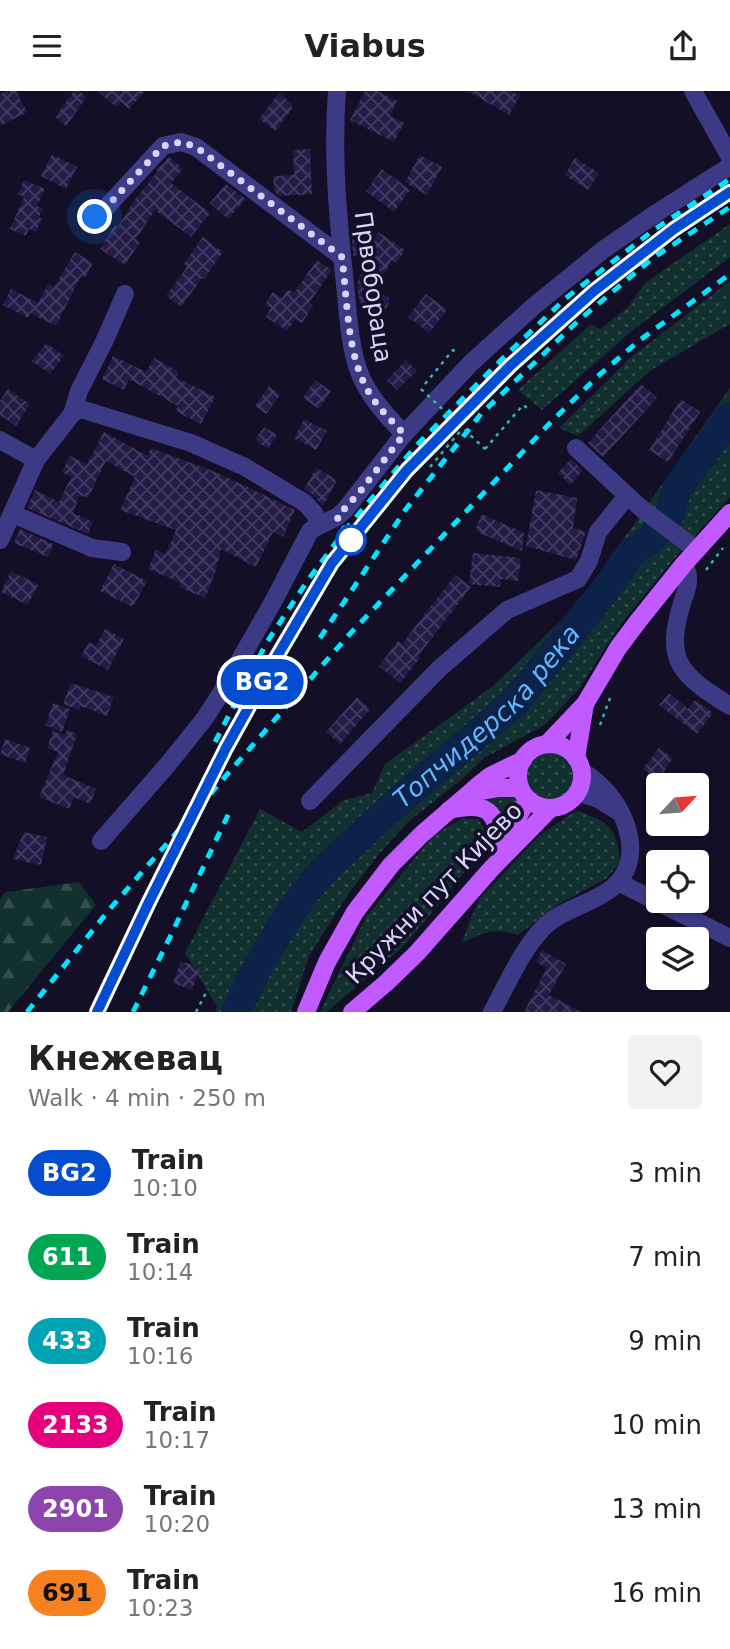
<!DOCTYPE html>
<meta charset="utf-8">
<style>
:root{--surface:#fff;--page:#f2f2f2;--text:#222;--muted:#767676}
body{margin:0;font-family:"DejaVu Sans",sans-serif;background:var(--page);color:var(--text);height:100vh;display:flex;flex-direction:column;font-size:26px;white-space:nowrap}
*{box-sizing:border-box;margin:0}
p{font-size:23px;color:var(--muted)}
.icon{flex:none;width:38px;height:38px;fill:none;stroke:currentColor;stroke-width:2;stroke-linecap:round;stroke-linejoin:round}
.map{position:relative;height:921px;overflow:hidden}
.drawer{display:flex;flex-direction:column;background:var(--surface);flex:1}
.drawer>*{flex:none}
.badge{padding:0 14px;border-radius:23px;font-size:24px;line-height:46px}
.needle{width:46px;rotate:64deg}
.controls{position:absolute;left:646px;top:682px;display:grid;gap:14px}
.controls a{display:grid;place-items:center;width:63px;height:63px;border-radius:7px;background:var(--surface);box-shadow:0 2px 5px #0004;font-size:35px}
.you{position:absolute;width:35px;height:35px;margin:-18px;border:5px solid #fff;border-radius:50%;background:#1a73e8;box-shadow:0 0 0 10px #1a73e833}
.map>.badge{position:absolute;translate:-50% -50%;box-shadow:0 0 0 4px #fff}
.round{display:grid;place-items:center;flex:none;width:74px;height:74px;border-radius:7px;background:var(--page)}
.head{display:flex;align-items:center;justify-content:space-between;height:119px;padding:0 28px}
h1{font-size:33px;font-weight:800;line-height:52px}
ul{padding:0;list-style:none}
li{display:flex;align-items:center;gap:21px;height:84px;padding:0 28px}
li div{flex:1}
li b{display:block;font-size:26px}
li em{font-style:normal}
li .badge{min-width:77px;font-weight:700;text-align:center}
header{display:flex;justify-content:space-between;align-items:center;height:91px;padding:0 28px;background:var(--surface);font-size:32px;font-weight:800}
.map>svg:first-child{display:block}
.grass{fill:url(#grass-dots)}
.forest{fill:url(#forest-firs)}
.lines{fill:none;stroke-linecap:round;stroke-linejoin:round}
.river{stroke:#0c2248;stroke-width:30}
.building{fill:url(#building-cross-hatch)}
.path{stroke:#2fb8b0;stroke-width:2.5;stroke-dasharray:3.5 5;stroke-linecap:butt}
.minor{stroke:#3d3a85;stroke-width:18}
.major{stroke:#c25bff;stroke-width:18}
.rail{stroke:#00e5ff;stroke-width:5;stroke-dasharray:10 9;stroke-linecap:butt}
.path-bridge{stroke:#2fb8b0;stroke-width:2.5;stroke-dasharray:3.5 5;stroke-linecap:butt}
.line-casing{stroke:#fff;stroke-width:16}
.line{stroke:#044cd0;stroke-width:10}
.walk{stroke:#d9d4ff;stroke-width:7;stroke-dasharray:0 12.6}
.stop-dot{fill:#fff;stroke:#044cd0;stroke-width:3.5}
.labels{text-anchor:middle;stroke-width:7;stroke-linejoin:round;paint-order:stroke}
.street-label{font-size:24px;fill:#d9d4ff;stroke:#130f26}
.water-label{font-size:26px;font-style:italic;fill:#62b6ff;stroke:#130f26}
</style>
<header><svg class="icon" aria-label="menu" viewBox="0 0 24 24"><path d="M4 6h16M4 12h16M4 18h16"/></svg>Viabus<svg class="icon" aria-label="share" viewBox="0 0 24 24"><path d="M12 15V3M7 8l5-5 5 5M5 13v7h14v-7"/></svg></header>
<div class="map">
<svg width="730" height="921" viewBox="0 0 730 921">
<defs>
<pattern id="grass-dots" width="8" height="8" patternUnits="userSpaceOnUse" patternTransform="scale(1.75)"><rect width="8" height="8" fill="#12302f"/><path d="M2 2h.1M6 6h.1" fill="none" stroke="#344d4e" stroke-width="1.8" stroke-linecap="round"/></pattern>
<pattern id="forest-firs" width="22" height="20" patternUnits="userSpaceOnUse" patternTransform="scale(1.75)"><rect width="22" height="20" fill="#12302f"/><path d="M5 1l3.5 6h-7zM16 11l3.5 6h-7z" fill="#344d4e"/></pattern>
<pattern id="building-cross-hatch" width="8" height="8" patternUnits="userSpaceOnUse" patternTransform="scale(1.75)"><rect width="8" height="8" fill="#241b47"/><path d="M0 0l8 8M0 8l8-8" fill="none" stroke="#433b63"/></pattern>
</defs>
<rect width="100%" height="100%" fill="#130f26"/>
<g class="grass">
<polygon points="730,133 730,166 633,239 542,319 518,299 591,233 600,238 628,216 645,192"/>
<polygon points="730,190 730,233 651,279 578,345 559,337 630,267"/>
<polygon points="730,297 730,316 705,348 718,349 730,333 730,406 674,468 620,534 579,598 546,633 484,667 461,689 408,731 380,762 351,799 309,865 291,921 215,921 217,916 185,862 260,718 302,741 344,709 372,702 385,673 492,596 577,514"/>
<circle cx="550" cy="685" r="25"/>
<polygon points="515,700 522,709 502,746 478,707"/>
<path d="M577 720C608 730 617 736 620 771L607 787 559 813 518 844C491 837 487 840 462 852L471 827 480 807 539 745 566 726Z"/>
<polygon points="463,727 478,728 484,737 483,753 468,777 404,855 327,921 320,921 366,826 434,744"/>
</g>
<polygon class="forest" points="79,791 96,814 8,921 0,921 0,808 5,801"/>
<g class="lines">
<path class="river" id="s1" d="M236 921 256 879 282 835 302 805 324 779 394 714 514 612 606 498 631 462 652 447 669 425 677 398 730 326"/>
</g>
<g class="building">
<polygon points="6,0 16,0 27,21 0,35 0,3"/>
<polygon points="74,0 79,0 87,6 66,35 55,26"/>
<polygon points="98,0 145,0 129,18 121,11 116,16"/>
<polygon points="365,0 377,0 397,10 390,25 404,32 394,51 350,29"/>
<polygon points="468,0 511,0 520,5 509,24"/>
<polygon points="279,2 292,13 292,18 275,40 259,28"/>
<polygon points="310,58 312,103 279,105 274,100 273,85 294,84 293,59"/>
<polygon points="52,63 77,76 66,98 41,85"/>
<polygon points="420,64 442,76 427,104 405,91"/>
<polygon points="169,66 183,78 171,92 210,122 191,146 155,119 136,148 140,151 125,174 100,158 115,134 118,136 134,110 158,80 156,79"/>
<polygon points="575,67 599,82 588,99 565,84"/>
<polygon points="382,78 410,99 394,121 366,100"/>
<polygon points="24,89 45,98 37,115 43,117 39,126 42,128 36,141 29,138 26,145 10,138 24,106 18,103"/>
<polygon points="226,93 246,108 228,128 210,112"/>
<polygon points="378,141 405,159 397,172 392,169 375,199 389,207 389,212 381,226 360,213 357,192 367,172 353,164 352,147 369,156"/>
<polygon points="203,146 223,161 204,188 202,187 181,216 166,205 187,176 184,173"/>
<polygon points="75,161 93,172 85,187 81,185 56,235 30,222 28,227 3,214 11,198 38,212 48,193 54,196"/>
<polygon points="317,169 332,179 309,212 313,215 302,232 295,228 287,240 266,226 271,217 265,214 273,201 282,207 288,198 294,202"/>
<polygon points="426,203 447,219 429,242 408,226"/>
<polygon points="46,252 64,265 50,283 32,270"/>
<polygon points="113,265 146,281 154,267 179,281 176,286 215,306 201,333 175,320 178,315 129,288 124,299 102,288"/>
<polygon points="406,269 417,280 397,299 387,289"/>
<polygon points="315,289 331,300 319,318 303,307"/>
<polygon points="641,293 657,307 603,366 588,352"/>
<polygon points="269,295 280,304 266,323 255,315"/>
<polygon points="8,298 30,313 16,335 0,324 0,310"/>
<polygon points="681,308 700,321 668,371 649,359"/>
<polygon points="304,328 327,340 316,359 294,347"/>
<polygon points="264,336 277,344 268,358 255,349"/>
<polygon points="104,341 148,365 151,357 218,382 291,417 295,419 283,446 273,441 256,476 221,458 215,482 205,507 179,496 181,492 148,478 156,459 166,463 176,439 120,419 135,386 106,370 88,407 80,404 73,422 93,431 88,443 27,417 35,399 59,411 71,386 62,381 70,365 87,373"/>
<polygon points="571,368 583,379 570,394 558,382"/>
<polygon points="316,377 337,389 323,415 313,404 304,398"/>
<polygon points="536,399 577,407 573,437 586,441 576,469 526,455"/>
<polygon points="482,423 524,442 522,460 475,440"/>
<polygon points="20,438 53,453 48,466 14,452"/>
<polygon points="473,462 521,467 518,490 501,488 500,496 469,493"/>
<polygon points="114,473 147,490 133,516 100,500"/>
<polygon points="11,480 38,494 28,514 1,501"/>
<polygon points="455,484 471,496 418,565 420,567 400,592 379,575 398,550 402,553"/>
<polygon points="105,538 124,548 108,579 81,565 89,551 96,555"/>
<polygon points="71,592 114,606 107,625 81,615 79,619 63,613"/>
<polygon points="669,602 688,618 695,609 713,622 697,643 659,614"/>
<polygon points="357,606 370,618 340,653 326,641"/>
<polygon points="53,612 70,618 62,641 45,634"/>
<polygon points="67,639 77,643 63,684 96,698 90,713 74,706 69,718 39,706 58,661 47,657 53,640 65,644"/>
<polygon points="5,648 30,657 25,672 0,663"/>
<polygon points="659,657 673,667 658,689 643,678"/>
<polygon points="24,741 47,746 41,774 13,768"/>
<polygon points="542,859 566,873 549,904 581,921 524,921 547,877 536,871"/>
<polygon points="181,870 200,877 192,899 173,892"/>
</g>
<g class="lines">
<g class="path">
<polyline points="425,293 453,259 458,263"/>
<polyline points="485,358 523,314 530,319"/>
<polyline points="430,376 463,337"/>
<polyline points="706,479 723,457"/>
<polyline points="600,634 610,607"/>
<polyline points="196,921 208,898"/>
</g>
<g class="minor">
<path d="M337 0C332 65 338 129 345 193 348 221 349 251 358 278 367 304 385 323 404 343"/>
<polyline points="693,0 730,66"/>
<polyline points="95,126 102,121 163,55 181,51 196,56 342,166"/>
<polyline points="72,323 79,300 104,251 125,203"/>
<polyline points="0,349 36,369"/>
<polyline points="576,357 642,418 697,459"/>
<polyline points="13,423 92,457 122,461"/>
<polyline points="0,449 36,369 72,323 78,319 84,319 191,352 245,376 305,412 314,422 320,434"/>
<path d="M684 473C691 486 688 496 683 509 663 571 681 584 730 615"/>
<polyline points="578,701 598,708 616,719"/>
<polyline points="310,710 439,578 507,519 578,488 589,470 598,441 627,405"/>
<polyline points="101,750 169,672 205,627 221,602 273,511 310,440 320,434 337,426 345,419 404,343 471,272 534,215 603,159 658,121 730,75"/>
<polyline points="618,791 730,847"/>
<path d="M492 921C508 892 522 857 546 834 565 817 592 813 612 797 646 769 627 718 599 693 594 688 588 684 582 680"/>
</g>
<g class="major">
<polyline points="547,653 585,613 618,557 639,529 684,473 730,422"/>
<circle cx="550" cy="685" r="32"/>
<polyline points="576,667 585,613"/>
<polyline points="471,702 498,697 520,697"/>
<path d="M449 719C489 710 497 720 500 758"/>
<polyline points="500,758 528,708"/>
<polyline points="306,921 327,871 355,821 391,774 422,743 481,692 490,685 523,669"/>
<polyline points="352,921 386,892 417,862 492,777 551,717"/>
</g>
<g class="rail">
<polyline points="704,118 730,101"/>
<polyline points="403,385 511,274 594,200 683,132"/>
<polyline points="320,547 406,418 481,323 579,229 653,167 730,116"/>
<polyline points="215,651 267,551 308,489 346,438 416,355 501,269 566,207 655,138 730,88"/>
<polyline points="226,657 276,567 332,472 368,428"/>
<polyline points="27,921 109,819 347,546 552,330 598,285 640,249 730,183"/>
<polyline points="97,921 143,824"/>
<polyline points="133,921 170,846 229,722"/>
</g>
<polyline class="path-bridge" points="421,298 485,358"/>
</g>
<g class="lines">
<defs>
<polyline id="line" points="97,921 149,811 226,657 276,567 332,472 407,379 511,274 594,200 674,138 730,101"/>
</defs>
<use href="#line" class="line-casing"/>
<use href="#line" class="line"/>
<path class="walk" d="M95 126 102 121 163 55 181 51 196 56 342 166C347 206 347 261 366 296 375 314 390 328 404 343L359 402 337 426 351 449"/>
</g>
<circle class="stop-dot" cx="351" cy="449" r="14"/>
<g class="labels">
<g class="street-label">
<text transform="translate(373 196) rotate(82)" y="8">Првобораца</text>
<text transform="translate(434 802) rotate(-46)" y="8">Кружни пут Кијево</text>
</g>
<g class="water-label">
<text dy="9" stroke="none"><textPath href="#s1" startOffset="392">Топчидерска река</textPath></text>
</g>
</g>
</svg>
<div class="controls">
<a><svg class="needle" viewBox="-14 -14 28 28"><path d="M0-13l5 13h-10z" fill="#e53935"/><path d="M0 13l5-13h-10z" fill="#767676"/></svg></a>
<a><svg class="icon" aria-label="locate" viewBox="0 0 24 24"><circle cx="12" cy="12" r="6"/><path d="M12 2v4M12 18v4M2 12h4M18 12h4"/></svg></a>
<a><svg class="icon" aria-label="layers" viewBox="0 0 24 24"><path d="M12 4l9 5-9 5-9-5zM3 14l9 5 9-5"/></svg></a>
</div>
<div class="you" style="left:95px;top:126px"></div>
<b class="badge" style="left:262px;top:591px;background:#044cd0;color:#fff">BG2</b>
</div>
<section class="drawer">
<div class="head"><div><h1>Кнежевац</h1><p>Walk · 4 min · 250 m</p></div><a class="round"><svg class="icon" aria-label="heart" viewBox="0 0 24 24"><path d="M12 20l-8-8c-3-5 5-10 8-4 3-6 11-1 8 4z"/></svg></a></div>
<ul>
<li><span class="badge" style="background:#044cd0;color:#fff">BG2</span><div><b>Train</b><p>10:10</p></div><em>3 min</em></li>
<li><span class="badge" style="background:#00a651;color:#fff">611</span><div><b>Train</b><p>10:14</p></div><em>7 min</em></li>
<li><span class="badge" style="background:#00a3b4;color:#fff">433</span><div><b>Train</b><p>10:16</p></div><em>9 min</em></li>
<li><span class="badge" style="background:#e6007e;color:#fff">2133</span><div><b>Train</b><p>10:17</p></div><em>10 min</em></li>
<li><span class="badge" style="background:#8e44ad;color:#fff">2901</span><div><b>Train</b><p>10:20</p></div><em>13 min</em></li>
<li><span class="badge" style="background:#f58220;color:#111">691</span><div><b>Train</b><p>10:23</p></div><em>16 min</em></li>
</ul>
</section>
